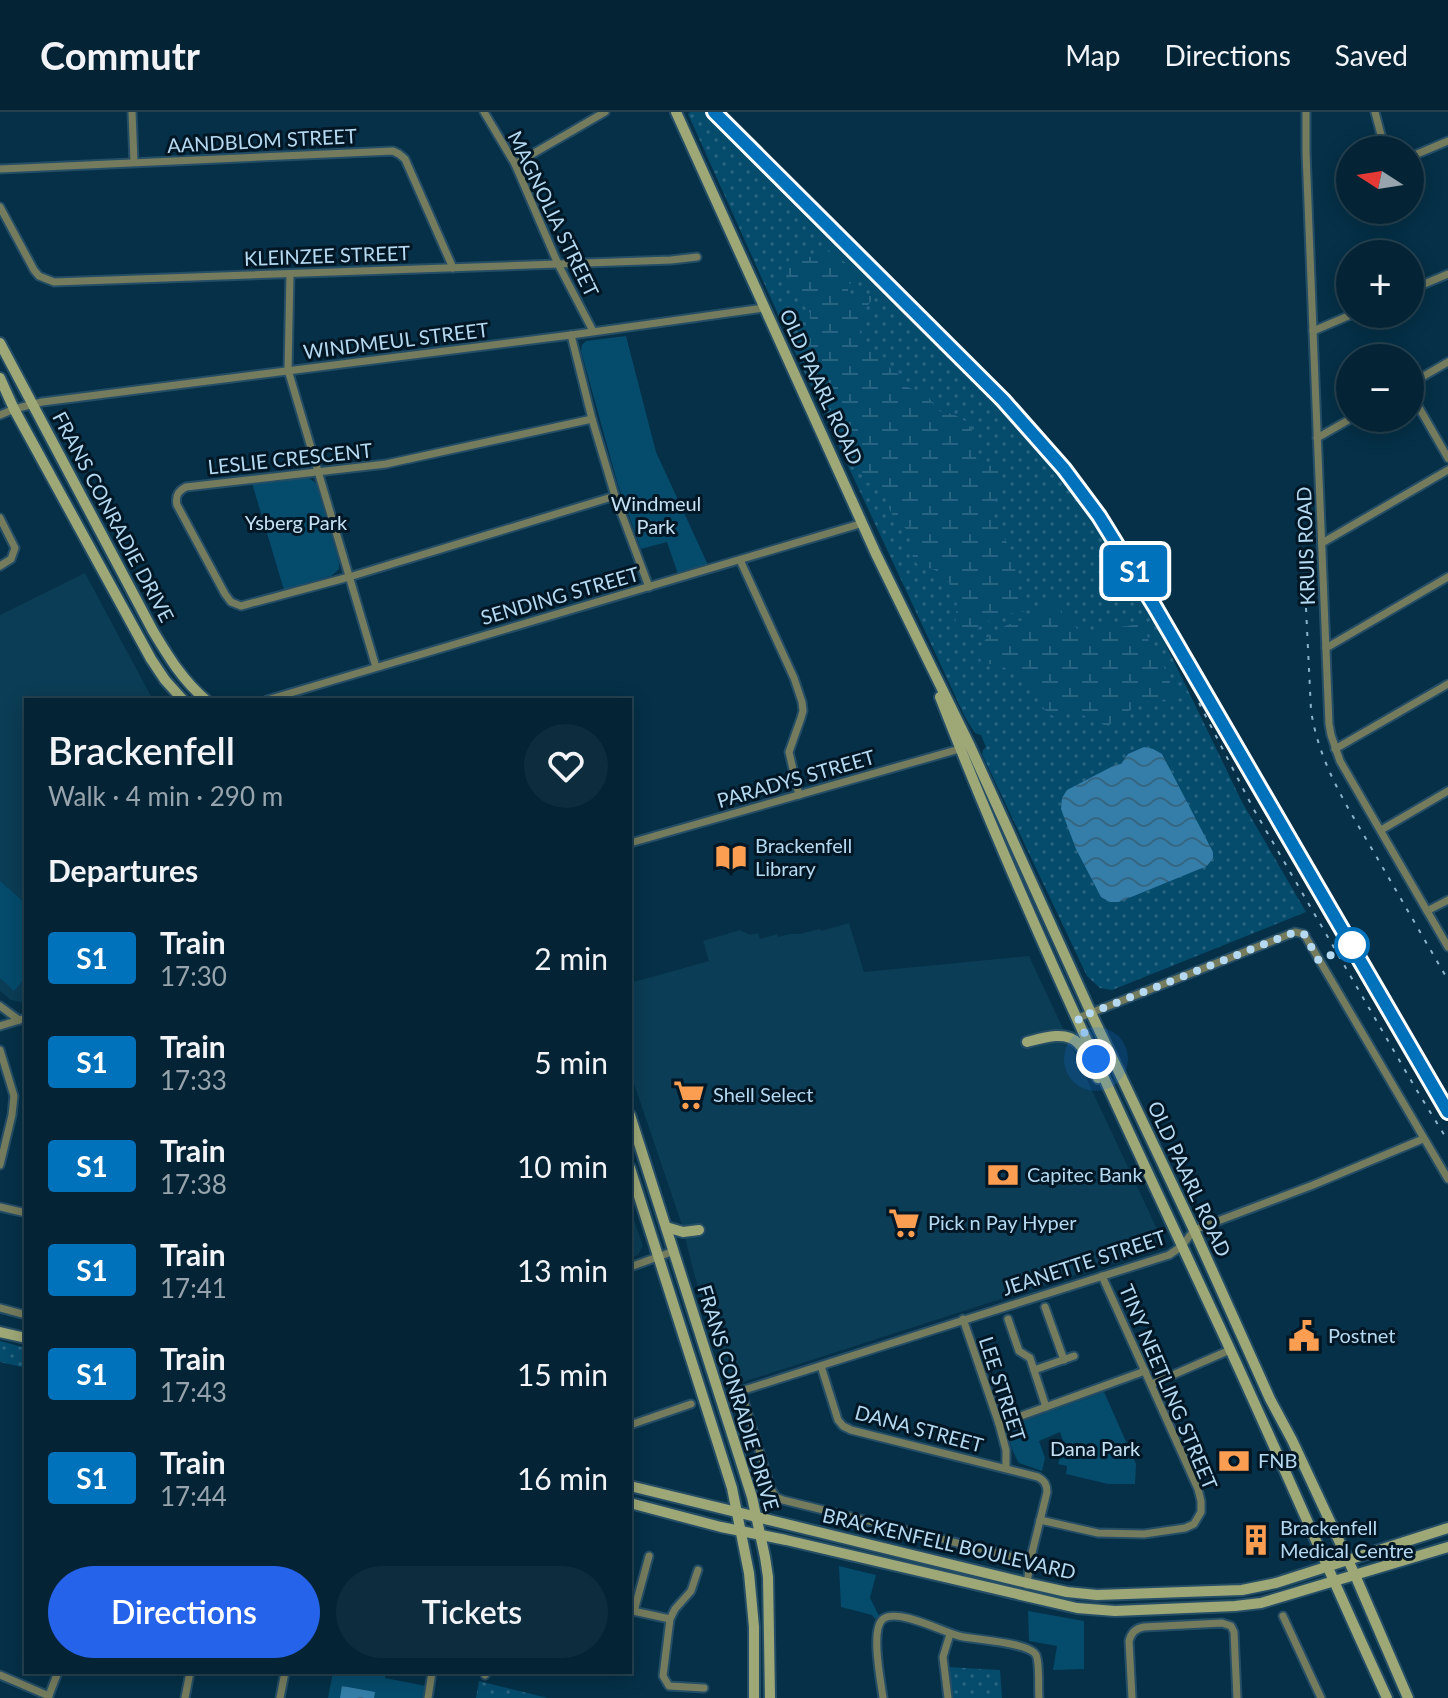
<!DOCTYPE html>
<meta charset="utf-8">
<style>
:root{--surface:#042435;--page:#0d2c3d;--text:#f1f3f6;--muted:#97a4ad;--line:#254150;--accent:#2563eb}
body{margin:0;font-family:Lato,sans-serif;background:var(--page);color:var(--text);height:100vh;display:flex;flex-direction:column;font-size:30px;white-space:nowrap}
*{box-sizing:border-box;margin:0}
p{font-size:26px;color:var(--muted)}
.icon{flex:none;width:44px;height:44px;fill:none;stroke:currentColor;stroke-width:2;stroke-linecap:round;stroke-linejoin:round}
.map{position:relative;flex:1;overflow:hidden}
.side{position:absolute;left:24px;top:586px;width:608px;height:976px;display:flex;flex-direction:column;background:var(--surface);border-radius:0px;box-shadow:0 4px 20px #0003,0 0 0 2px var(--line)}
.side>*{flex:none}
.badge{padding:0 16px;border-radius:6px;font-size:28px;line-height:52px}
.needle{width:52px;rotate:282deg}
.controls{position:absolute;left:1336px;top:24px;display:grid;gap:16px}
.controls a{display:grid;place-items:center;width:88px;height:88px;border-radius:50%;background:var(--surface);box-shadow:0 4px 20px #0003,0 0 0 2px var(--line);font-size:40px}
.you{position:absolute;width:40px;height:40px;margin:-20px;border:6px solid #fff;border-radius:50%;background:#1a73e8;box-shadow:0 0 0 12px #1a73e833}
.map>.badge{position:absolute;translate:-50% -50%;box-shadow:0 0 0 4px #fff}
h2{padding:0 24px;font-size:30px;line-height:72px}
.round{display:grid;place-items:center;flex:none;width:84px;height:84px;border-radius:42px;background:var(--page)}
.summary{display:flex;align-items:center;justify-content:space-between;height:136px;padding:0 24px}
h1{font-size:38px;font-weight:600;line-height:60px}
.cta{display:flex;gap:16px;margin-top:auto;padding:16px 24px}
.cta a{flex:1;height:92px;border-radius:48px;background:var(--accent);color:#fff;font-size:32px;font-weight:600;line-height:92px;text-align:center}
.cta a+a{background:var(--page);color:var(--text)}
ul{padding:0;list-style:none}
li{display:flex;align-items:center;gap:24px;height:104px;padding:0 24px}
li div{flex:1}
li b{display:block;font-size:30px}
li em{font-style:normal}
li .badge{min-width:88px;font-weight:700;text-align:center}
header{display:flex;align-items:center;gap:48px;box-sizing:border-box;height:112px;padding:0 40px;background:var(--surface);border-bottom:2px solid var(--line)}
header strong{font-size:38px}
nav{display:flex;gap:44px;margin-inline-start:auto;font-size:28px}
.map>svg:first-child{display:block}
.built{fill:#0b3d56}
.grass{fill:url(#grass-dots)}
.wetland{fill:url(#wetland-marsh)}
.park{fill:#054b6c}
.water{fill:url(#water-waves)}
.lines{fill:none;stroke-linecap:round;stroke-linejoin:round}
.street-casing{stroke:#254e66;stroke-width:11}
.secondary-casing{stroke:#254e66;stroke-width:14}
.street{stroke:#757c5d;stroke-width:7}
.secondary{stroke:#9ea877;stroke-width:10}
.rail{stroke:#8db3ca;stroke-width:2;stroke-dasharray:4 8;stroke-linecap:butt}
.line-casing{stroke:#fff;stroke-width:18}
.line{stroke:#0072bc;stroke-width:12}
.walk{stroke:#b5d9f1;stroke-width:8;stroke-dasharray:0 14.4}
.stop-dot{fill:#fff;stroke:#0072bc;stroke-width:4}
.labels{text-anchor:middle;stroke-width:6;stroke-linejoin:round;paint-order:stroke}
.street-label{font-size:20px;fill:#b5d9f1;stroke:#011725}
.park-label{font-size:20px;fill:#c5e1f3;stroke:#011725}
.poi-label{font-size:20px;fill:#b5d9f1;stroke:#011725;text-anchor:start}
</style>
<header>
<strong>Commutr</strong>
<nav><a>Map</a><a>Directions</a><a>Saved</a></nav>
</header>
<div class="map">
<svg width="1448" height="1586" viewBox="0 0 1448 1586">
<defs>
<pattern id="grass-dots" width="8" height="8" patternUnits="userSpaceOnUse" patternTransform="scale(2)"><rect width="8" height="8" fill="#054b6c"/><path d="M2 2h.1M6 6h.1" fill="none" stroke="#276481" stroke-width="1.8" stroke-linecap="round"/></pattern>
<pattern id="wetland-marsh" width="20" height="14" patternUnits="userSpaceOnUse" patternTransform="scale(2)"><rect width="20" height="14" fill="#054b6c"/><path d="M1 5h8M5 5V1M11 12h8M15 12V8" fill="none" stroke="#276481"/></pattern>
<pattern id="water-waves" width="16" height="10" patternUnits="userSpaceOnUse" patternTransform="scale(2)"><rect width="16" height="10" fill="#347ea9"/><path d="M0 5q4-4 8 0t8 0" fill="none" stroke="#356682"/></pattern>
</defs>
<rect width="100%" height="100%" fill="#053047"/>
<g class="built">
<polygon points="85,461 153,588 26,588 26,888 21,890 11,888 0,879 0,503"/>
<polygon points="849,811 864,860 1029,844 1165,1134 734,1273 729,1258 725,1258 695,1165 682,1113 630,960 630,871 709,849 703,829 740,818 750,823 758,821 760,827 777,822 778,825 790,822 799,822 820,817 821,819"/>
<polygon points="630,1097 643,1134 638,1143 630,1146"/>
</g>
<g class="grass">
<polygon points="690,0 708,0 1018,311 1053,350 1087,395 1138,475 1242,690 1306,800 1112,878 1100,876 1087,864 982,642 983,638 986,635 981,623 975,621 965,605 795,240 688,2"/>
<polygon points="0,1229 26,1236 26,1256 0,1250"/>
<polygon points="947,1555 1000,1558 1002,1586 951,1586"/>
<polygon points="479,1569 548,1586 476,1586"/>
</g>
<g class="wetland">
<path d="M826 138C838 144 845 153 859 157L856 167 848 173V183L857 186 865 182 874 185C864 197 852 218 866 232 871 236 878 238 882 243 888 252 888 257 898 262L900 272 927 283 938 299C958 302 974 309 975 332 975 340 974 344 979 351L988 354 997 353C1010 378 991 380 993 401 995 416 1007 428 1013 442 1017 452 1014 463 1017 473 1019 479 1024 485 1028 489L1025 499C1016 502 1008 500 999 504 986 509 977 518 963 523L955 517 957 488 949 471 935 458 917 452 912 443C918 415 898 417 890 398 887 393 887 385 886 379L878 373 868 371 857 356 845 330 846 321 843 312 830 298 826 290 823 276 816 269 812 250 808 242 810 201 798 187V178C787 167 783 158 791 144L801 142C811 147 817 146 826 138Z"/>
<path d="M1054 489 1059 492 1061 501 1070 504 1077 517 1085 522 1090 523 1104 514 1114 512 1123 515 1137 512 1142 514 1145 517 1152 539 1162 550 1173 578 1181 584 1176 591 1158 586 1136 594 1109 613H1104L1070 597 1065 598 1061 606C1037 603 1044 582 1029 569 1014 554 999 556 981 549L978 540C985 520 1012 509 1033 506L1045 492Z"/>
</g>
<g class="park">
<polygon points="626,224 656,340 708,453 678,462 667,430 641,437 618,373 581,239 582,233 586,229"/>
<polygon points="306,364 316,371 339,450 339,457 331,464 284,478 252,371"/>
<polygon points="0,769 26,792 26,865 14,879 0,866"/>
<path d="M1104 1280 1136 1352 1135 1372H1108L1066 1362 1067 1354 1058 1352 1060 1345 1059 1337 1065 1335 1060 1320 1039 1329 1045 1346 1042 1359 1019 1351C1013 1341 1005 1324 1012 1313Z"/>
<polygon points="839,1454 876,1463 870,1486 879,1504 875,1507 872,1503 841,1495"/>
<polygon points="1028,1499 1084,1509 1084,1557 1053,1558 1057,1534 1029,1529"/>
<polygon points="333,1560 385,1562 385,1566 426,1574 424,1586 328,1586"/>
</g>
<g class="water">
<polygon points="1144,635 1153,637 1162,642 1213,740 1213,746 1207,754 1119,790 1110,790 1101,785 1076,737 1061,697 1062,686 1067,678 1115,653 1121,652 1128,642"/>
<polygon points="342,1574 375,1580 374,1586 340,1586"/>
</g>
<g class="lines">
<defs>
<g id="street">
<polyline points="132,0 134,50"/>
<polyline points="484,0 515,52 558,152 593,219"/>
<polyline points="1306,0 1306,40 1313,219 1329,612 1331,623 1340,649 1448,835"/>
<polyline points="1375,0 1385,38"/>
<polyline points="1410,45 1448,29"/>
<polyline points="515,52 605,0"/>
<polyline points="0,57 393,39 399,42 405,47 453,156"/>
<polyline points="0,95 34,158 39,164 54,170 671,148 697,145"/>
<polyline points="290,162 288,258 376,555"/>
<polyline points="1410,178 1448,162"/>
<polyline points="1313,219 1353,202"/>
<polyline points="571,223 592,307 615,384 649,475"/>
<polyline points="1410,272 1448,250"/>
<polyline points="1410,280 1448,346"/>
<polyline points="0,303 14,297 42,290 571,223 764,196"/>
<path d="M592 307 386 352 186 375C178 379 175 384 177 393L225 482 231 490 241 494 349 465 615 384"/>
<polyline points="1317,326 1352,306"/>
<polyline points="0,406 15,436 11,447 0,454"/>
<polyline points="1322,431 1448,358"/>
<polyline points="740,448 794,566 802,590 803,599 801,606 789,640 799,683"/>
<polyline points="1326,536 1448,465"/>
<polyline points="267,588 863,411"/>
<polyline points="1335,637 1448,572"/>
<polyline points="1381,718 1448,679"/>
<polyline points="630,731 963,636"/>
<polyline points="1427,799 1448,788"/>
<polyline points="0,894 19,908"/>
<polyline points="1078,906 1295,820 1304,822 1448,1067"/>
<polyline points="0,914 26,906"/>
<polyline points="0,938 14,984 12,1003 0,1053"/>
<polyline points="0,1095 26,1101"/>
<polyline points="630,1155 674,1139"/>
<polyline points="1045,1195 1064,1248"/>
<polyline points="0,1196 26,1203"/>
<polyline points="963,1207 999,1312 1006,1338 1006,1356"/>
<polyline points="1008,1207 1019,1239 1030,1246 1046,1295"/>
<path d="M821 1254 838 1308 843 1314 851 1318 1038 1365C1045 1369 1047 1373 1047 1380L1030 1449 1027 1473"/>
<polyline points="1034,1258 1074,1244"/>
<polyline points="1152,1272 1230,1238"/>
<polyline points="999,1312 1145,1259"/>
<polyline points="630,1313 691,1292"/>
<polyline points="1040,1408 1098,1421 1144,1422 1185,1416 1194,1412 1201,1400 1201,1389 1198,1377 1102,1164"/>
<polyline points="1030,1449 783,1388 776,1385 771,1377 741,1279 1169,1143 1182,1134 1194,1118 1313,1073 1423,1027"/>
<polyline points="698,1458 691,1479 675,1497 670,1507 663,1564 669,1574 704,1576"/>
<polyline points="633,1499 670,1507"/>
<polyline points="634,1499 649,1444"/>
<polyline points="1283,1504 1321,1586"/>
<polyline points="0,1563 49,1584"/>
<polyline points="485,1563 487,1560"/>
<polyline points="48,1586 58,1560"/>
<polyline points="185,1586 190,1560"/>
<polyline points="280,1586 285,1560"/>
<polyline points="428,1586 432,1560"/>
<path d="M883 1586C881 1570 870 1517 883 1507 898 1496 943 1520 959 1524 974 1528 1029 1530 1036 1543 1040 1551 1038 1576 1039 1586"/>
<polyline points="948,1586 943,1545 950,1522"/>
<path d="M1132 1586 1129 1529C1131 1521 1136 1516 1144 1515L1222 1511 1231 1514 1234 1520 1237 1586"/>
</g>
<g id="secondary">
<polyline points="676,0 876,442 970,634 1091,901 1194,1118 1270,1287 1292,1328 1355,1463 1408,1586"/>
<path d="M0 231 153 519C168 544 183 569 206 588"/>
<polyline points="0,266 14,297 151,547 165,568 183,588"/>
<path d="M940 585C1024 801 1125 1011 1223 1222 1279 1343 1331 1465 1387 1586"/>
<path d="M1027 930C1042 926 1066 918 1078 931 1087 940 1092 955 1098 966"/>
<polyline points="630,1003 752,1385 765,1445 768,1465 770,1586"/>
<polyline points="630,1056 732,1376 749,1461 754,1515 754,1586"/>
<polyline points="666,1115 683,1120 699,1118"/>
<polyline points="0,1220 26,1226"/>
<polyline points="630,1374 1027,1471 1067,1480 1097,1483 1242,1478 1276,1471 1448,1416"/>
<polyline points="630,1391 721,1415 786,1428 1077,1496 1115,1499 1235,1494 1261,1491 1448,1435"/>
</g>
</defs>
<use href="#street" class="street-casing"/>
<use href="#secondary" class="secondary-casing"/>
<use href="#street" class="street"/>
<use href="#secondary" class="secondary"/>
<g class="rail">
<polyline points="714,0 1003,288 1064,357 1099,404 1155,495 1448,1000"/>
<path d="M1306 496 1311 598C1319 653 1349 697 1376 744 1400 785 1424 827 1448 868"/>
<polyline points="1199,591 1253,696 1416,977 1448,1029"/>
</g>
</g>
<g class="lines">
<defs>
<polyline id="line" points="714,0 1003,288 1064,357 1099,404 1155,495 1448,1000"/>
</defs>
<use href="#line" class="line-casing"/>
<use href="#line" class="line"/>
<polyline class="walk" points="1096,947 1078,906 1295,820 1304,822 1319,849 1352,833"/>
</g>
<defs>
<symbol id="library-bare" viewBox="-9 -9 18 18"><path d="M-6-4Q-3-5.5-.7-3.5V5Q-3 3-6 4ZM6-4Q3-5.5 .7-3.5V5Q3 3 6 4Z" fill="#fb9e51" stroke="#011725" stroke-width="2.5" paint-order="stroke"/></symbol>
<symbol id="supermarket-bare" viewBox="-9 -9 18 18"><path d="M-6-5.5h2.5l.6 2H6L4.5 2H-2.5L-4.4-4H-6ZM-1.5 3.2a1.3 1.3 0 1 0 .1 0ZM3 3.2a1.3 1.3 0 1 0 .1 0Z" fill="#fb9e51" stroke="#011725" stroke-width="2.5" paint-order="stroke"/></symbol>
<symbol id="bank-bare" viewBox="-9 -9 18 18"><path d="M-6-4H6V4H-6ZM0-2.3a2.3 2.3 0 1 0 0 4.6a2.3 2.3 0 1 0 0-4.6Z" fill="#fb9e51" stroke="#011725" stroke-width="2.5" paint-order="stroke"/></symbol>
<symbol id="civic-bare" viewBox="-9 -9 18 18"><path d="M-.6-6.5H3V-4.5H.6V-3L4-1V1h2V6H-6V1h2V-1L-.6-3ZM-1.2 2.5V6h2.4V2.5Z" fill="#fb9e51" stroke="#011725" stroke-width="2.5" paint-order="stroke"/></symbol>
<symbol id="building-bare" viewBox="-9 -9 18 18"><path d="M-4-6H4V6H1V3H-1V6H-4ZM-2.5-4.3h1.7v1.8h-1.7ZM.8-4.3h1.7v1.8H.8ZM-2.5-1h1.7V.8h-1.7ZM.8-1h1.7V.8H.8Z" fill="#fb9e51" stroke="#011725" stroke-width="2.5" paint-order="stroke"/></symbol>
</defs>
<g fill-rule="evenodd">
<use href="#library-bare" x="709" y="723" width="44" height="44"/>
<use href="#supermarket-bare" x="667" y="961" width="44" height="44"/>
<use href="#bank-bare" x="981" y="1041" width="44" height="44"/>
<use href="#supermarket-bare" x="882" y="1089" width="44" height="44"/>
<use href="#civic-bare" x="1282" y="1202" width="44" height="44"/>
<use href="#bank-bare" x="1212" y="1327" width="44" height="44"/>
<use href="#building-bare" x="1234" y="1406" width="44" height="44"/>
</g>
<circle class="stop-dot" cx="1352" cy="833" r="16"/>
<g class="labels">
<g class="street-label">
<text transform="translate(262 29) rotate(-3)" y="7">AANDBLOM STREET</text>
<text transform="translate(553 102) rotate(64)" y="7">MAGNOLIA STREET</text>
<text transform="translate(327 144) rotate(-2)" y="7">KLEINZEE STREET</text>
<text transform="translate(396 229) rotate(-7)" y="7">WINDMEUL STREET</text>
<text transform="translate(821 275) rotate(65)" y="7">OLD PAARL ROAD</text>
<text transform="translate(290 347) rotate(-6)" y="7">LESLIE CRESCENT</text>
<text transform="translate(113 405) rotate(62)" y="7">FRANS CONRADIE DRIVE</text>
<text transform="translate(1306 434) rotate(-92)" y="7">KRUIS ROAD</text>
<text transform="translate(560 484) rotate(-16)" y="7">SENDING STREET</text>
<text transform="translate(796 667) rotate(-16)" y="7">PARADYS STREET</text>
<text transform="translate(1189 1067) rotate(65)" y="7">OLD PAARL ROAD</text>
<text transform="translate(1084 1151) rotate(-18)" y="7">JEANETTE STREET</text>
<text transform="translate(1168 1275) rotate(67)" y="7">TINY NEETLING STREET</text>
<text transform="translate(1002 1277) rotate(72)" y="7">LEE STREET</text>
<text transform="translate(738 1286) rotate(73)" y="7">FRANS CONRADIE DRIVE</text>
<text transform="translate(919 1317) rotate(15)" y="7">DANA STREET</text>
<text transform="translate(949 1432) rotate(13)" y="7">BRACKENFELL BOULEVARD</text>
</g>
<g class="park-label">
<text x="656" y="399">Windmeul<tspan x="656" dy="23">Park</tspan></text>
<text x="296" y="418">Ysberg Park</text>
<text x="1095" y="1344">Dana Park</text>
</g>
<g class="poi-label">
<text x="755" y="741">Brackenfell<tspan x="755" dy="23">Library</tspan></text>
<text x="713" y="990">Shell Select</text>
<text x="1027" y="1070">Capitec Bank</text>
<text x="928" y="1118">Pick n Pay Hyper</text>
<text x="1328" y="1231">Postnet</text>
<text x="1258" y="1356">FNB</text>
<text x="1280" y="1423">Brackenfell<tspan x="1280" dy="23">Medical Centre</tspan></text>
</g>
</g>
</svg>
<div class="controls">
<a><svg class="needle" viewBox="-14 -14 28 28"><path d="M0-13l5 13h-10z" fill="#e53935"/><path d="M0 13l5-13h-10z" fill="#97a4ad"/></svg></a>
<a>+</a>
<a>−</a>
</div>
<div class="you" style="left:1096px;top:947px"></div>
<b class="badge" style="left:1135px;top:459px;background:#0072bc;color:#fff">S1</b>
<section class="side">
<div class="summary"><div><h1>Brackenfell</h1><p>Walk · 4 min · 290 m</p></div><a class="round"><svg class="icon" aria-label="heart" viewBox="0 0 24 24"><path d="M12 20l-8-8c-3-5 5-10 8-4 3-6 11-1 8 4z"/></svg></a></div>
<h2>Departures</h2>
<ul>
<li><span class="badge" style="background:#0072bc;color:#fff">S1</span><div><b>Train</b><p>17:30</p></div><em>2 min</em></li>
<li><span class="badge" style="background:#0072bc;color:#fff">S1</span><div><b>Train</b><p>17:33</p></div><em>5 min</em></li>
<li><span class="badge" style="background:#0072bc;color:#fff">S1</span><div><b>Train</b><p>17:38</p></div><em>10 min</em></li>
<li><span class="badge" style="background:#0072bc;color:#fff">S1</span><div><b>Train</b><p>17:41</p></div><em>13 min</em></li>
<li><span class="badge" style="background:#0072bc;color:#fff">S1</span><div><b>Train</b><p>17:43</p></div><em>15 min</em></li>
<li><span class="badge" style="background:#0072bc;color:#fff">S1</span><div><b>Train</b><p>17:44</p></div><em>16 min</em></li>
</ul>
<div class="cta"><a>Directions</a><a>Tickets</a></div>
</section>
</div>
